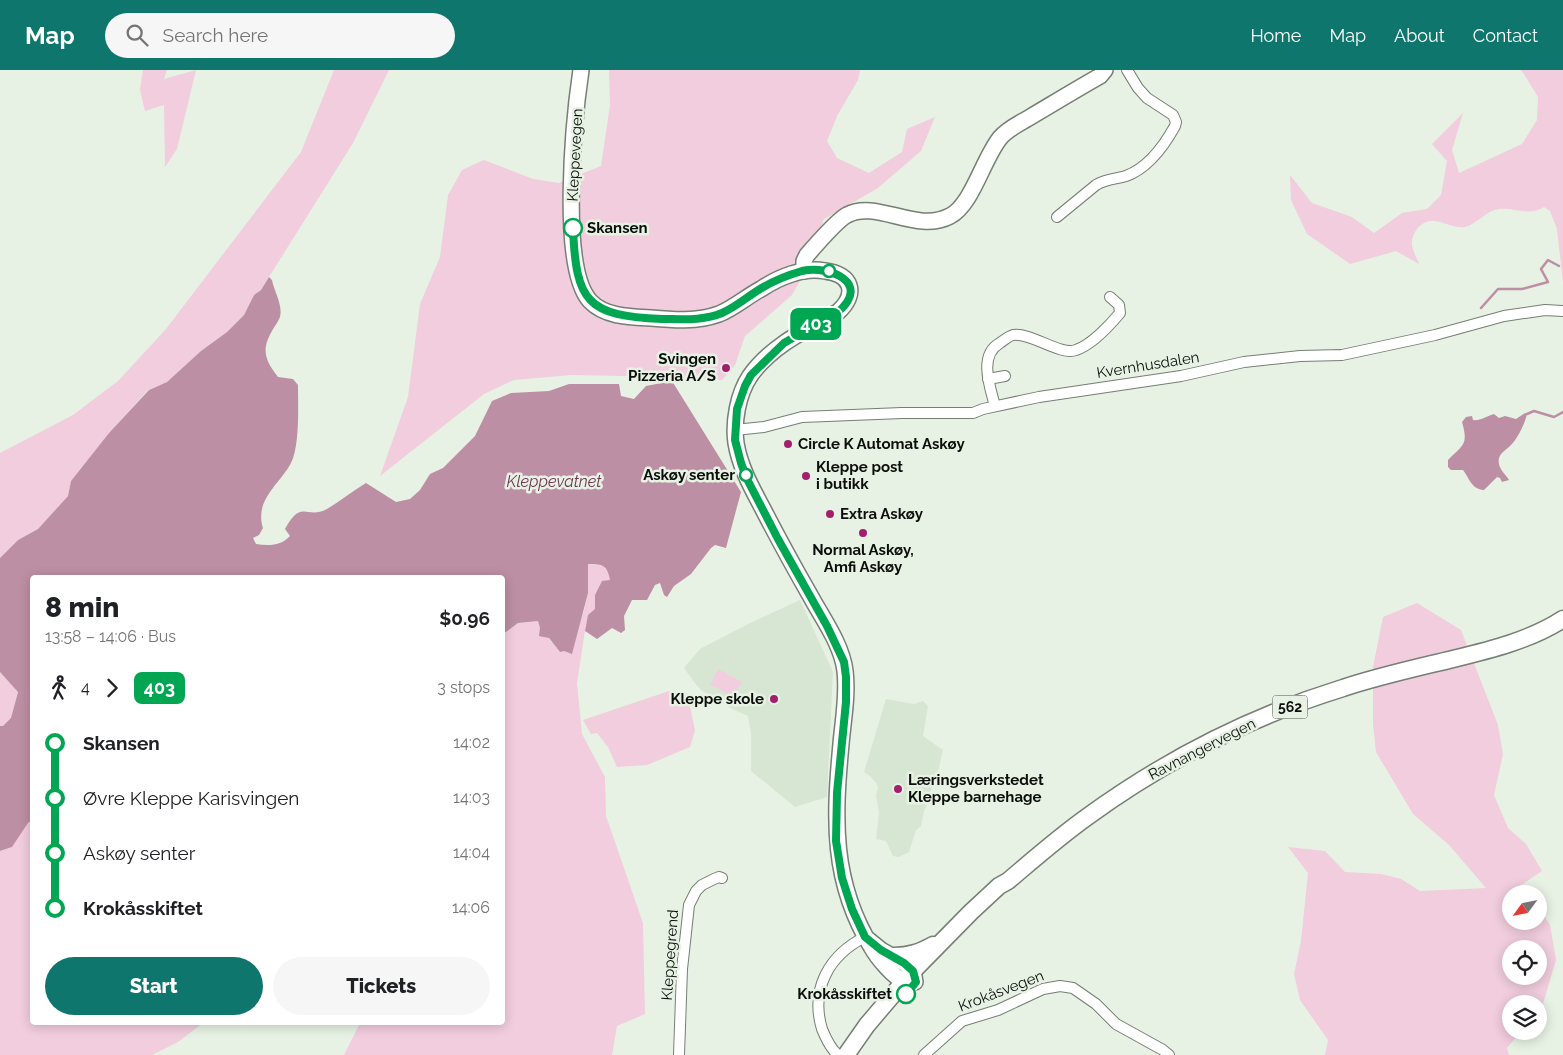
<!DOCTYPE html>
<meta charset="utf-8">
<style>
:root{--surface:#fff;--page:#f6f6f6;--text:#202124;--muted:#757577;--accent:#0f766e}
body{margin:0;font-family:Raleway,sans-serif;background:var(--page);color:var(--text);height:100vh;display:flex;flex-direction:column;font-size:19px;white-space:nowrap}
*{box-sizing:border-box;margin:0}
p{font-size:16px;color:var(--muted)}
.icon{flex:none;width:28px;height:28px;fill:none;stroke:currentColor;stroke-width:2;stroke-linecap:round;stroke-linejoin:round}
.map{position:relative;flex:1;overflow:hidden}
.details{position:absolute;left:30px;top:505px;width:475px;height:450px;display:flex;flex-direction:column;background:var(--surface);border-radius:5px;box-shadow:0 2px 12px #0003}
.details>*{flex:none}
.badge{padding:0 10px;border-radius:8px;font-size:18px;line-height:32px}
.needle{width:32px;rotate:237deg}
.tools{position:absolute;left:1502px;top:815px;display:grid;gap:10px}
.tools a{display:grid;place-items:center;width:45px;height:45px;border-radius:50%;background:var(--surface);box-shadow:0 2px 12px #0003;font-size:25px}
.map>.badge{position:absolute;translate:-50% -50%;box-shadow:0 0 0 2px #fff}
.legs{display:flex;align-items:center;gap:8px;height:55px;padding:0 15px;font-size:16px}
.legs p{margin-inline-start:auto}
.summary{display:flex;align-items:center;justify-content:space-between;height:85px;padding:0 15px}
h1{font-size:28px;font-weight:800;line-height:38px}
.cta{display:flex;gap:10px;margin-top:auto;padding:10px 15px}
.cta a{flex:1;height:58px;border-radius:30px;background:var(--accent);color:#fff;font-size:20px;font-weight:800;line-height:58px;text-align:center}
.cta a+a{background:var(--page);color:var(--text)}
ul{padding:0 15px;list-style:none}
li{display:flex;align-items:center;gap:18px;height:55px;font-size:19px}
li i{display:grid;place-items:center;width:8px;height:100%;margin:0 6px;background:currentColor}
li i::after{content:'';width:12px;height:12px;margin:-6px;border:4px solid;border-radius:50%;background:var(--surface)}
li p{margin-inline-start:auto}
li:first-child i{background:linear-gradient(#0000 50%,currentColor 0)}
li:last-child i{background:linear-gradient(currentColor 50%,#0000 0)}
header{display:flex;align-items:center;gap:30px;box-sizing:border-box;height:70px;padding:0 25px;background:var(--accent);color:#fff}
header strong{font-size:24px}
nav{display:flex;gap:28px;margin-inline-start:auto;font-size:18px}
.search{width:350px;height:45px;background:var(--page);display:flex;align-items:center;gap:12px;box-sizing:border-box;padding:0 18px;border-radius:28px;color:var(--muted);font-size:19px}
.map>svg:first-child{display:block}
.built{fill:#d7e6d2}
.green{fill:#f1cddd;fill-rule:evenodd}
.water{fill:#bd8fa4}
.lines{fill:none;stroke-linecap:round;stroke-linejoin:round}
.stream{stroke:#bd8fa4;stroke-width:2.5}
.street-casing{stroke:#757f73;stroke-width:12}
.secondary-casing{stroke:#757f73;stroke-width:18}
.primary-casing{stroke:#757f73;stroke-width:19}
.street{stroke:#fff;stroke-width:10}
.secondary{stroke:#fff;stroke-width:15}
.primary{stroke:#fff;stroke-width:16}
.line-1-casing{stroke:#fff;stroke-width:11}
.line-1{stroke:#00a651;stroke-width:8}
.stop-1-dot{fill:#fff;stroke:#00a651;stroke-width:2.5}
.poi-dot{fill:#a31f6d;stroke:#e7f2e4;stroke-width:2}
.labels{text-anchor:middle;stroke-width:5;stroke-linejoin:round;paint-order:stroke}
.shield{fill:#e7f2e4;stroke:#4d524b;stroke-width:1}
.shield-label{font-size:14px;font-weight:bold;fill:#0b0e0a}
.street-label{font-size:15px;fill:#0b0e0a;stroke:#e7f2e4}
.stop-label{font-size:15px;font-weight:bold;fill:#0b0e0a;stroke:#e7f2e4;text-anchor:end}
.poi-label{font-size:15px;font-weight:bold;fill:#0b0e0a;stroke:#e7f2e4;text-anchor:start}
.water-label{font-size:16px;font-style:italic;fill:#703553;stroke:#e7f2e4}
</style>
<header>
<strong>Map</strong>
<div class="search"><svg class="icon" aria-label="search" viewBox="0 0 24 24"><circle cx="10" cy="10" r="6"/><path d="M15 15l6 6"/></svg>Search here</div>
<nav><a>Home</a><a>Map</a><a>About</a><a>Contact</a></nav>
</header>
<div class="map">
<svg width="1563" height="985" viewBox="0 0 1563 985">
<rect width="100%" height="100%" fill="#e7f2e4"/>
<g class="built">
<polygon points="800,530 833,602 827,727 795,737 751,701 751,664 748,646 732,639 701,620 694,612 684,598 700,579 748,554"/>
<polygon points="886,629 914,634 923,631 928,636 923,666 943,680 937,706 933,712 927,735 924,741 921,756 916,760 909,782 899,787 893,786 886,771 876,769 879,743 876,725 878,718 877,714 871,707 864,702"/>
</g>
<g class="green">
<polygon points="143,0 167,0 164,9 196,0 177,79 165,97 164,35 145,41 140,20"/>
<polygon points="334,0 389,0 353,73 269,207 261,220 254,225 244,245 227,262 201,281 167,312 148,320 109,363 71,411 68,426 38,459 18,470 0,488 0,383 73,345 118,311 166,259 301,82"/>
<polygon points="609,0 860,0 858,10 837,46 827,71 837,88 869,103 902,82 907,59 935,47 921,81 878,118 824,149 803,205 792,225 745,266 735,295 722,310 678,307 572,305 514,310 484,324 380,406 408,327 420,234 440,187 448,125 462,100 484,90 533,109 559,113 601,96 610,35"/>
<path d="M1520 0H1563V213L1557 159 1550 141 1544 137C1529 147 1515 137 1499 139 1487 140 1477 154 1465 157 1455 159 1445 152 1435 151 1422 149 1411 163 1412 175 1413 182 1417 188 1419 194L1396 181 1350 194 1307 164 1291 130 1290 105 1312 133 1352 147 1374 163 1402 143 1427 139 1441 125 1447 91 1432 74 1463 43 1452 80 1459 103 1522 74 1537 50 1538 27 1522 1Z"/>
<path d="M588 494C603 495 606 494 610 510L595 533V539L586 554 577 613 582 664 605 707 606 746 643 853 645 944 617 956 612 985H344L360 953 502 952 503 562H506L518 553 538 551 540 558 560 582 583 544 588 523Z"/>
<path d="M1417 533 1461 560 1498 655 1503 684 1494 725 1508 758 1526 774 1542 801 1518 817 1524 824H1511V851H1539V838L1550 855 1556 890 1542 937 1539 941V934H1511V961H1521L1507 978 1509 985H1325L1328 970 1300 930 1294 904 1301 871 1308 803 1288 777 1325 781 1345 802 1381 804 1401 809 1420 821 1486 818 1449 775 1413 744 1376 682 1373 654V597L1383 547ZM1511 879H1539V906H1511Z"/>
<polygon points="718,599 742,612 733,627 710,614"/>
<polygon points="0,602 18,621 11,649 3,656 0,656"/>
<polygon points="669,621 687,623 695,660 690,677 647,695 617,697 608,677 597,663 591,664 583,650"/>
<polygon points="32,750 32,952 203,953 178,972 152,985 0,985 0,781 12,777 28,753"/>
</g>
<g class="water">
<path d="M269 207 272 210C274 221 283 235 280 247 278 252 274 257 272 261 261 280 265 290 278 307L293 309 298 315C298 335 300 375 291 393 280 414 254 430 263 458L259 465 253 468 256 474C269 476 281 476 290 466L285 459C302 428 306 450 327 439 340 431 353 421 366 413L396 432 410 429 420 420 430 404 443 398 475 366 492 331 511 323 549 321 569 314H619L621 326 634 329 646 316 672 311 741 422 726 478 715 475 711 478 691 504 674 516 667 527 664 525 660 513 655 515 647 530H632L624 546 625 560 621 563 612 558 597 569 585 561 588 545 595 539V525L602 511 610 510C607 495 603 494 588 494V523L572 584 564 581 560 582 549 568 539 566 540 558 538 551 518 553 506 562H503L502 508H32V750L28 753 12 777 0 781V656H3L11 648 18 622 0 602V488L18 470 38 459 68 426 71 411 109 363 149 320 167 312 201 281 227 262 244 245 254 225 261 220Z"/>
<path d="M1525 343 1527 344C1525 353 1518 368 1511 375 1505 381 1497 384 1499 394 1500 400 1506 405 1509 410L1502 412 1500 408 1497 407 1484 420C1471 419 1470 409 1463 400H1451L1448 397V390C1462 375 1469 376 1462 352L1466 347 1472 346 1473 350C1480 351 1487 346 1494 344L1499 348 1505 346 1516 349Z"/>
</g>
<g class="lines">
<g class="stream">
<polyline points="1481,238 1498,219 1522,219 1548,212 1541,199 1548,190 1559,196"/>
<polyline points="1527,344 1534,341 1554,347 1563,342"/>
</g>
<defs>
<g id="street">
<path d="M1057 147 1096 115C1105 109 1116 109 1126 106 1148 98 1164 76 1175 56L1176 52 1173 45 1147 28 1138 18 1127 0"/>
<polyline points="988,309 1005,306"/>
<path d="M995 336C990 317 978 285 1000 273 1004 270 1009 266 1013 265 1031 262 1060 286 1076 280 1091 275 1110 255 1120 243L1119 235 1110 227"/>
<polyline points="735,360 764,357 802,347 902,343 973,343 983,339 1039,327 1181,306 1244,292 1300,286 1342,285 1435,265 1504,246 1545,240 1563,241"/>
<polyline points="679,985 682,899 689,835 696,821 702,815 714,809 719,807 722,808"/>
<path d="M838 985C830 978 826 969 822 959 810 919 829 885 865 867"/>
<polyline points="924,985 962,951 998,940 1043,919 1060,916 1073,918 1096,934 1116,954 1163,980 1169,985"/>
</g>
<g id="secondary">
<path d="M581 0C574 47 559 197 590 231 605 247 631 247 651 248 673 250 697 252 719 244 734 238 746 227 761 219 779 207 803 197 825 201 852 204 858 224 838 242 807 259 771 276 750 306 738 324 733 352 736 373 740 398 753 420 764 441 779 470 795 499 811 527 823 549 842 575 845 601 848 625 843 650 841 674 834 748 831 812 872 878 877 887 894 908 904 911 907 913 912 912 915 912L913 901 904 893 881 880 865 867"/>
<path d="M804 201V191L807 185C815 176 837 150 847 145 877 129 916 164 950 146 972 135 983 89 1000 68 1008 58 1021 53 1032 46 1054 33 1077 19 1100 6L1105 0"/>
</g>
<g id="primary">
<path d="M894 886C910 886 920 882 933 875"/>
<path d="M846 985 867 955 913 901 971 842 999 816 1008 811C1034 789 1059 767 1087 747 1164 691 1252 646 1343 618 1379 606 1416 598 1453 589 1490 580 1531 570 1563 549"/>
</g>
</defs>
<use href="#street" class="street-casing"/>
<use href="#secondary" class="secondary-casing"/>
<use href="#primary" class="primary-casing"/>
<use href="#street" class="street"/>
<use href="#secondary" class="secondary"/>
<use href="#primary" class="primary"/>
</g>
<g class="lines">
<defs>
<path id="line-1" d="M573 158C576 232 587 246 662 249 682 249 703 251 722 243 736 237 747 227 760 219 773 211 788 205 802 201 830 195 872 213 838 242L784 273 751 305 745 316 737 339 735 370 741 393 747 409 778 469 827 556 844 592 846 607V632L837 723 836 771 842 808 852 839 865 867 881 880 904 893 913 901 916 912 906 924"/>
</defs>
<use href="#line-1" class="line-1-casing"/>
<use href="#line-1" class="line-1"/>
</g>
<g class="stop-1-dot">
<circle cx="573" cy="158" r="9"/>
<circle cx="829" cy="201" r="6"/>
<circle cx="746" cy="405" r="6"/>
<circle cx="906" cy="924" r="9"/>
</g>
<g class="poi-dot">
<circle cx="726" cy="298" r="5"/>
<circle cx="788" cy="374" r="5"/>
<circle cx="806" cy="406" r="5"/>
<circle cx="830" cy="444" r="5"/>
<circle cx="863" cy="463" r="5"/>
<circle cx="774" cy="629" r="5"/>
<circle cx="898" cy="719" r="5"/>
</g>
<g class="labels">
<rect class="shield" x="1272.5" y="625.5" width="35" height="23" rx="4"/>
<g class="shield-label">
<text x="1290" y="642">562</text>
</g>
<g class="street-label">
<text transform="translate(575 85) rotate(-87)" y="5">Kleppevegen</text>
<text transform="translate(1148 295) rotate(-9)" y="5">Kvernhusdalen</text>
<text transform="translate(1202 679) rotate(-27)" y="5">Ravnangervegen</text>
<text transform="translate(670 885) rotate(-86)" y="5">Kleppegrend</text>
<text transform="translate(1001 921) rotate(-21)" y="5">Krokåsvegen</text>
</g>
<g class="stop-label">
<text x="587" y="163" text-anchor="start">Skansen</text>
<text x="735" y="410">Askøy senter</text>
<text x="892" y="929">Krokåsskiftet</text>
</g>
<g class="poi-label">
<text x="716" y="294" text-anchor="end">Svingen<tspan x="716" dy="17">Pizzeria A/S</tspan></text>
<text x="798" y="379">Circle K Automat Askøy</text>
<text x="816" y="402">Kleppe post<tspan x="816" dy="17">i butikk</tspan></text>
<text x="840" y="449">Extra Askøy</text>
<text x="863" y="485" text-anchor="middle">Normal Askøy,<tspan x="863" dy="17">Amfi Askøy</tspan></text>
<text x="764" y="634" text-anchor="end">Kleppe skole</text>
<text x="908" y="715">Læringsverkstedet<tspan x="908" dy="17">Kleppe barnehage</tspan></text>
</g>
<g class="water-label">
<text x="554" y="417">Kleppevatnet</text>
</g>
</g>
</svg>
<div class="tools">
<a><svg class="needle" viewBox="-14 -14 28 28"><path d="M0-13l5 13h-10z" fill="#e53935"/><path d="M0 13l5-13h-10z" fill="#757577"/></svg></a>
<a><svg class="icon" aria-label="locate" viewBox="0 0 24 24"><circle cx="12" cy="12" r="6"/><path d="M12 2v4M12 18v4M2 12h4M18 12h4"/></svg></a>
<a><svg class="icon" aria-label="layers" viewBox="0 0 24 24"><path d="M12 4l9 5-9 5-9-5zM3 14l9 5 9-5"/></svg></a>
</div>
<b class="badge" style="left:816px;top:254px;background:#00a651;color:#fff">403</b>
<section class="details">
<div class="summary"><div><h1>8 min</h1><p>13:58 – 14:06 · Bus</p></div><b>$0.96</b></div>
<div class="legs"><svg class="icon" aria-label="walk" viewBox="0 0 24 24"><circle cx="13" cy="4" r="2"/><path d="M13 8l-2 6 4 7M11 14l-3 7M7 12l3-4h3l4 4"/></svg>4<svg class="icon" aria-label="forward" viewBox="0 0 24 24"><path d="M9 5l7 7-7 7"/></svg><b class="badge" style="background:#00a651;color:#fff">403</b><p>3 stops</p></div>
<ul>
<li><i style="color:#00a651"></i><b>Skansen</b><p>14:02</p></li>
<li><i style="color:#00a651"></i><span>Øvre Kleppe Karisvingen</span><p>14:03</p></li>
<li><i style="color:#00a651"></i><span>Askøy senter</span><p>14:04</p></li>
<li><i style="color:#00a651"></i><b>Krokåsskiftet</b><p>14:06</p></li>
</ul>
<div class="cta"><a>Start</a><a>Tickets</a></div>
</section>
</div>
